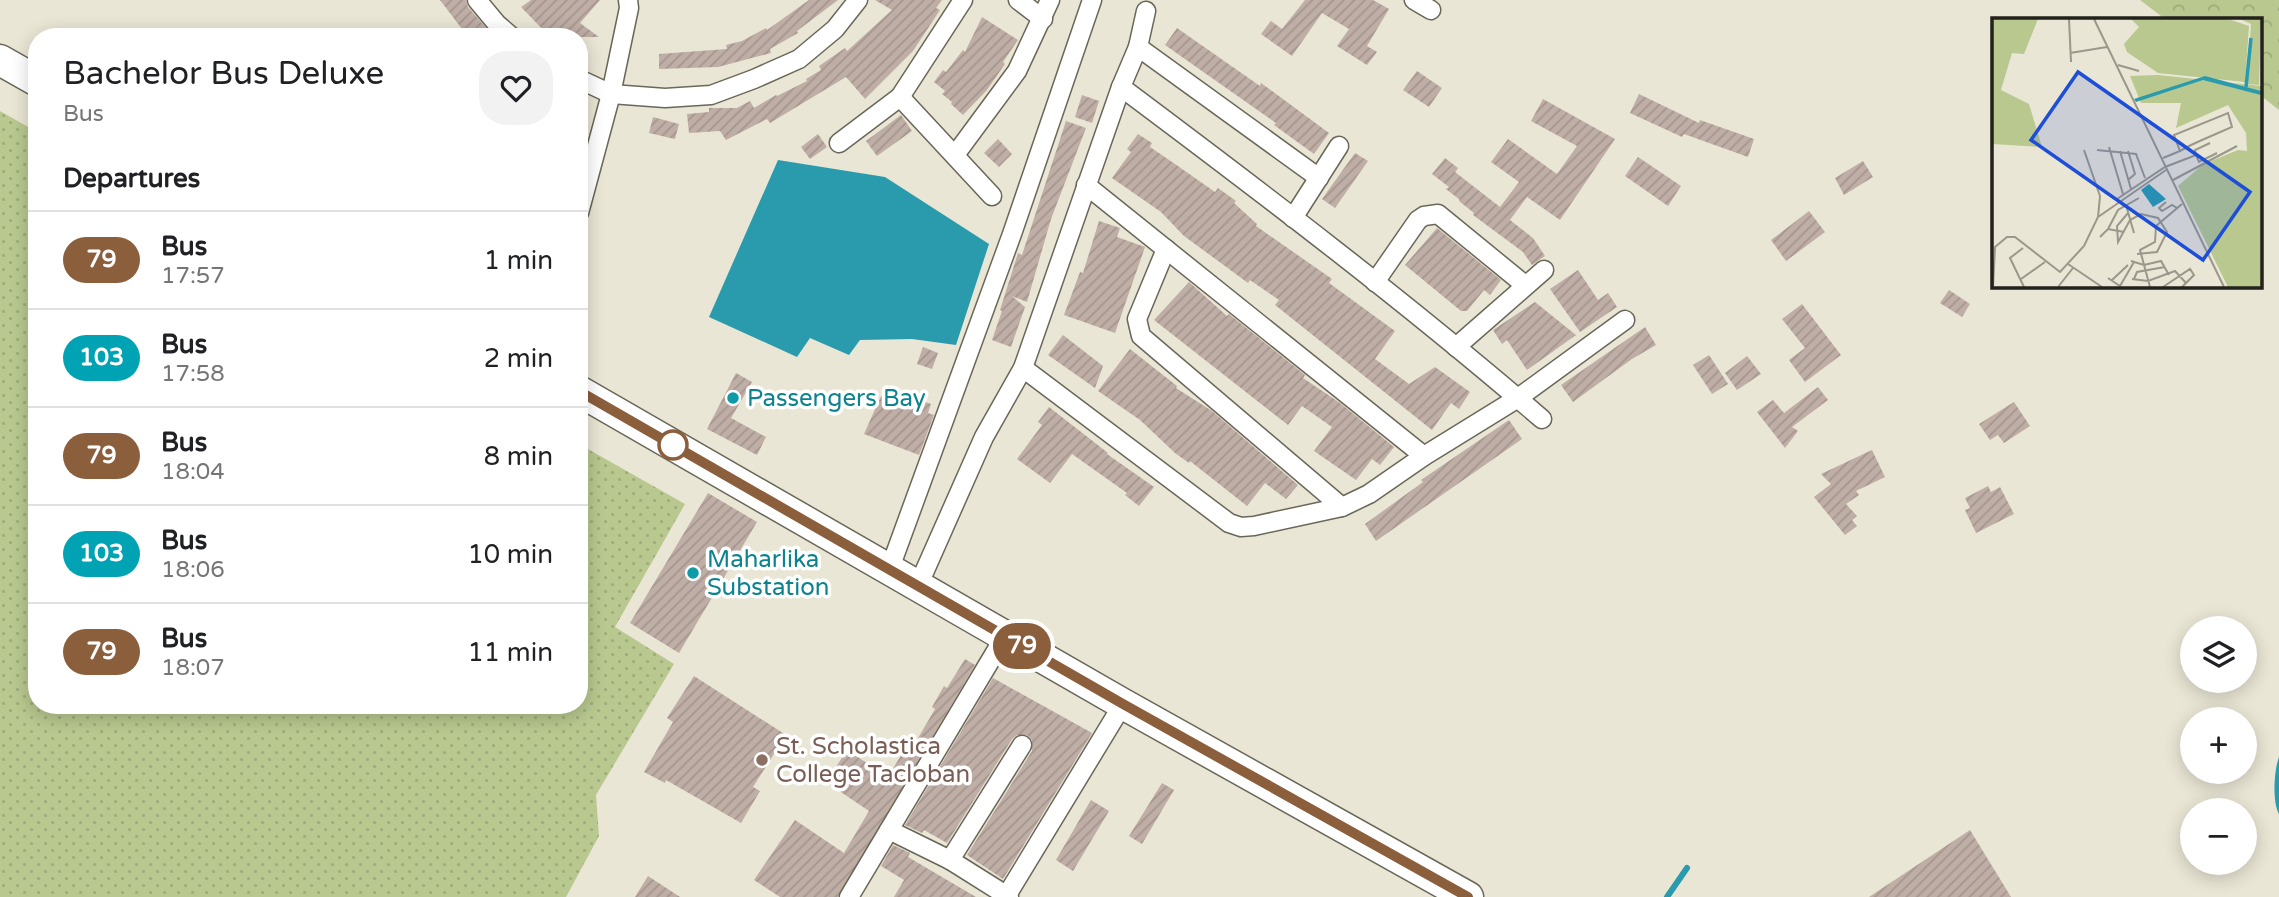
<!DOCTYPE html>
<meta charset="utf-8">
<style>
:root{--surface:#fff;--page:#f2f2f2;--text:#202124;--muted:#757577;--line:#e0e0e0}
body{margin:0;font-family:"Varela Round",sans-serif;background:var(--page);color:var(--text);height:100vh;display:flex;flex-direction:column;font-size:26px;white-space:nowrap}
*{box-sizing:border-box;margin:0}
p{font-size:23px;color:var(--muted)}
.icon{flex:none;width:38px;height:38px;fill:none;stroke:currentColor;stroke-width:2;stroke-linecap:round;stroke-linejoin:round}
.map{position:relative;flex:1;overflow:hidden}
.drawer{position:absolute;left:28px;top:28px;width:560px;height:686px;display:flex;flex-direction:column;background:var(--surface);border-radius:28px;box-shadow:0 4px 18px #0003}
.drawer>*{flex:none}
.badge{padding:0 14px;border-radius:23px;font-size:24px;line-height:46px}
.controls{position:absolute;left:2180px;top:616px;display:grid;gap:14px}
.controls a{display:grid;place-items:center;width:77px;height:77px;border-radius:50%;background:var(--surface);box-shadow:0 4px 18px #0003;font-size:35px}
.map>.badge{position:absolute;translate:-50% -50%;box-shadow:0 0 0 4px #fff}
h2{padding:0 35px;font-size:26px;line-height:63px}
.round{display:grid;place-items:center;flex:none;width:74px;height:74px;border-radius:28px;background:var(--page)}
.head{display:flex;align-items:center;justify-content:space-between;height:119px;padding:0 35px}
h1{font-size:33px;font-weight:600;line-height:52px}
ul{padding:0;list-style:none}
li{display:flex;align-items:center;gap:21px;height:98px;padding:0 35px;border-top:2px solid var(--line)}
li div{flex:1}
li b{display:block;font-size:26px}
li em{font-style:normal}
li .badge{min-width:77px;font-weight:700;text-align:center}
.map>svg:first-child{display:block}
.grass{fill:url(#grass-dots)}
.forest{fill:url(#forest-crowns)}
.water{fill:#2a9bad}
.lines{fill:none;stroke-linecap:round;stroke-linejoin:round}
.stream{stroke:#2a9bad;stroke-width:6}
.building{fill:url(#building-hatch)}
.minor-casing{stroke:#6a6758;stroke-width:21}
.trunk-casing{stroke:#6a6758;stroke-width:33}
.minor{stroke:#fff;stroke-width:18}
.trunk{stroke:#fff;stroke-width:30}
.line-casing{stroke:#fff;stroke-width:16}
.line{stroke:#8b5e3c;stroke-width:10}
.culture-dot{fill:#0f9aa8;stroke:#fff;stroke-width:2.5}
.stop-dot{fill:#fff;stroke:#8b5e3c;stroke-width:3.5}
.education-dot{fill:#8d6e63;stroke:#fff;stroke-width:2.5}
.labels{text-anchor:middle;stroke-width:7;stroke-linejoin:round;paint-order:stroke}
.culture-label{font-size:24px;fill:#0d838f;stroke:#fff;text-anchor:start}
.education-label{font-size:24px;fill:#785e54;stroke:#fff;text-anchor:start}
.inset-river{fill:none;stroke:#2a9bad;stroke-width:3.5}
.inset-road{fill:none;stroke:#9a978b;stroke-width:2}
.view{fill:#1d4ed8;fill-opacity:0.15;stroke:#1d4ed8;stroke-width:3.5}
.inset-edge{fill:none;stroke:#23211b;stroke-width:3.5}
</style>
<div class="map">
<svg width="2279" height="897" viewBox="0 0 2279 897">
<defs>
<pattern id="grass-dots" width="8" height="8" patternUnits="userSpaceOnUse" patternTransform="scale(1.75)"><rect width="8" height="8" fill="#b8c88f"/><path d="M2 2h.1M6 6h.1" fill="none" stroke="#9eac7b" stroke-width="1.8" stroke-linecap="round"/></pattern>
<pattern id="forest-crowns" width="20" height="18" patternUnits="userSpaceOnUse" patternTransform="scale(1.75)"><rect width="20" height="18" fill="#b8c88f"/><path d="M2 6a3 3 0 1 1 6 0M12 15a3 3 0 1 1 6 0" fill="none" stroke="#9eac7b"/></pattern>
<pattern id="building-hatch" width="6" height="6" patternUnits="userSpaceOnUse" patternTransform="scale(1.75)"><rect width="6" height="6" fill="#bfaea6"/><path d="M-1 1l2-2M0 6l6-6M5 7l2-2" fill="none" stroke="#a4958e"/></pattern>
</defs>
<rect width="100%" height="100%" fill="#eae6d5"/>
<polygon class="grass" points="0,111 37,132 37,705 579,705 579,444 685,504 615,627 674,664 596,795 599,836 566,897 0,897"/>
<polygon class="forest" points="2140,0 2279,0 2279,110 2260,95 2260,19 2165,19"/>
<g class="water">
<polygon points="778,160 885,177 989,244 956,345 912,339 860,340 849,355 810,338 797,357 709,317"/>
<path d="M2279 757V814C2272 802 2274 770 2279 757Z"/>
</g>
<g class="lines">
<polyline class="stream" points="1667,897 1687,868"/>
</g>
<g class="building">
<polygon points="440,0 466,0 468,7 494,37 468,37"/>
<polygon points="531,0 600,0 580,23 599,37 568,37 559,30 550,37 521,7"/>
<polygon points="809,0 838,0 797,31 798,33 770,49 771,53 718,67 659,69 659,54 727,49 726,45 742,41 766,28 767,30"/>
<polygon points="875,0 942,0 936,8 940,10 913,51 865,99 846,77 770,123 767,119 726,140 720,131 689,133 687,114 709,112 709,108 737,108 750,101 754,108 776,95 777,96 807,81 806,79 821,70 819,66 845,48 847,51 892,10"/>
<polygon points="1305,0 1373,0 1389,9 1367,46 1377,52 1367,65 1337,46 1349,29 1322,13 1292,56 1261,34 1271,21 1282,29"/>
<polygon points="982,17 1018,40 1003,62 1005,64 987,90 963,115 951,104 952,102 942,94 945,91 934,82 943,70 946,72 963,50 965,52"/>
<polygon points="1177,28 1260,86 1261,83 1329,133 1314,154 1274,125 1276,123 1165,45"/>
<polygon points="1417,71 1442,88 1429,107 1403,90"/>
<polygon points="1639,94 1699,123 1700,120 1754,139 1748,157 1684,134 1682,137 1630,113"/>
<polygon points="1082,95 1099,101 1092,123 1075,117"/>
<polygon points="1543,99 1615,139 1560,220 1527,197 1510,220 1533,238 1545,256 1532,265 1523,252 1473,215 1474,213 1459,201 1460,200 1446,189 1449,187 1432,174 1445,158 1458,168 1455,172 1500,207 1519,182 1491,162 1508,139 1557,174 1577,146 1531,121"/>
<polygon points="901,115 912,131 877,156 866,141"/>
<polygon points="653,117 679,124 675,139 649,133"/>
<polygon points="1066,121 1086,128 1051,219 1027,302 1012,296 1025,307 1011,347 992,340 1002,311 1000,310 1018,253 1022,255"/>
<polygon points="818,134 827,147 810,159 801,147"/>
<polygon points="1138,134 1152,143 1150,147 1175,164 1215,192 1218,188 1236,201 1234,203 1257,224 1256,226 1332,279 1329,283 1395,331 1375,359 1409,384 1435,367 1470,392 1459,409 1451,403 1432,430 1275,305 1279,300 1250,280 1248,283 1229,269 1184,236 1161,212 1112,178 1131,152 1127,149"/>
<polygon points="998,139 1012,154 999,167 984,153"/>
<polygon points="1355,153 1368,161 1335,208 1322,199"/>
<polygon points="1638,157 1681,186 1668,206 1625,176"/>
<polygon points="1863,161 1873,177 1844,195 1835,178"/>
<polygon points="1809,211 1825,232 1786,261 1771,240"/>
<polygon points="1099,221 1120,228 1117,237 1145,247 1115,333 1064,315 1080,272 1083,273"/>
<polygon points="1437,228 1501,280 1490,295 1484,290 1467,311 1461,311 1405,265"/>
<polygon points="1578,270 1598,300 1608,293 1617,307 1580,332 1550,289"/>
<polygon points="1189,282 1227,316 1229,314 1305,375 1303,378 1340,403 1394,447 1380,465 1372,459 1356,480 1314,451 1332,427 1302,406 1288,425 1154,320"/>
<polygon points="1949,290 1970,304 1962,317 1940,303"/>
<polygon points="1535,302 1576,335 1527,370 1507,340 1502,344 1493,330"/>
<polygon points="1802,304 1841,355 1805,382 1789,360 1805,348 1782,319"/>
<polygon points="1645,327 1656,345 1632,359 1573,402 1561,385"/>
<polygon points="1063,335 1103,366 1095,388 1048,355"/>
<polygon points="923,347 938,353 932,369 917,364"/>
<polygon points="1130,349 1177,386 1176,388 1212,411 1298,485 1286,499 1265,483 1247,506 1190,461 1189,463 1175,453 1140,420 1098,391"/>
<polygon points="1709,355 1728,384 1712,394 1693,365"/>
<polygon points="1747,356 1761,374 1737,390 1725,373"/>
<polygon points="736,373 752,382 731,418 766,437 757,455 707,429"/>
<polygon points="1818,387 1828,400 1792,427 1798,431 1785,448 1757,412 1773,400 1784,413"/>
<polygon points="881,396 914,408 917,399 931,404 928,413 934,415 919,455 864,434"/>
<polygon points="2014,402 2030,426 2004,443 1998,435 1990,440 1979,424"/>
<polygon points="1049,407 1108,453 1107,454 1154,487 1139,506 1125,495 1127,493 1072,454 1050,483 1017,459 1042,425 1038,422"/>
<polygon points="1509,420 1522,439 1376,541 1365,524 1423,482 1421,480"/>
<polygon points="1872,450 1885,477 1856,491 1859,495 1846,504 1857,516 1852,520 1857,526 1845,535 1814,497 1831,484 1821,474"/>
<polygon points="1988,486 1991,492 2000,487 2014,514 1976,533 1965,510 1970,508 1965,498"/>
<polygon points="708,493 757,522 679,653 630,623"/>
<polygon points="965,659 975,665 838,897 780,897 754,880 795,820 844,853 869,811 826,782 847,750 888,777 909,742 914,745 935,709 932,707 944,686 947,688"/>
<polygon points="694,676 786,735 753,787 760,791 741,823 666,780 665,783 644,772 673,722 667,718"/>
<polygon points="993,678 1092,733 1003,879 967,855 1032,751 1032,740 1027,735 1017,735 1012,739 947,843 924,830 922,833 905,825"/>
<polygon points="1162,783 1174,790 1142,844 1129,836"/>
<polygon points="1091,800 1109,811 1073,871 1056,860"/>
<polygon points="1970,830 2011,897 1869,897"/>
<polygon points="893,845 910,853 908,857 976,897 894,897 904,880 881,866"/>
<polygon points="648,876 680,897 635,897"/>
</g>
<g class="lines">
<defs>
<g id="minor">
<polyline points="477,0 497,24 512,37"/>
<polyline points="1018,0 1043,19"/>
<polyline points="1414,0 1431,10"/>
<polyline points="1138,47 1319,178"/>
<polyline points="579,79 611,94 665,98 711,95 754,79 799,59 835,29 858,0"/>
<path d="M1121 87C1264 194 1406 302 1542 419"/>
<polyline points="900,97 992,196"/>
<polyline points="839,143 900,97 963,0"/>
<polyline points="955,155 1017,71 1050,0"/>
<polyline points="1086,185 1424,456"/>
<polyline points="579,213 611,94 629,8 628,0"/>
<polyline points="1293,218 1339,146"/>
<polyline points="1166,249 1137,319 1141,336 1342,507"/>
<polyline points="1375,282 1418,220 1424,216 1438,214 1525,285"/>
<polyline points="1456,347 1544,270"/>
<polyline points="1023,368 1229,523 1241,527 1254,526 1342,507 1369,494 1424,456 1518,398 1625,320"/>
<polyline points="890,568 1012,234 1092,0"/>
<polyline points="918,586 984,437 1023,368 1121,87 1138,47 1146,11"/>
<polyline points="889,830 950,860 1009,897"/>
<polyline points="950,860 1022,745"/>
<polyline points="1007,895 1123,704"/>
<polyline points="849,897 1005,636"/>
</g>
<g id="trunk">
<polyline points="0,60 37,81"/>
<polyline points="579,391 1123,704 1468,897"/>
</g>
</defs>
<use href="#minor" class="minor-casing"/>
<use href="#trunk" class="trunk-casing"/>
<use href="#minor" class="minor"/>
<use href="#trunk" class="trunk"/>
</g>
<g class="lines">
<defs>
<polyline id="line" points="579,391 1123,704 1468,897"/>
</defs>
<use href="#line" class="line-casing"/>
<use href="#line" class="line"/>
</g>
<g class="culture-dot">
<circle cx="733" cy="398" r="7"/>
<circle cx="693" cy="573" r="7"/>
</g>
<circle class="stop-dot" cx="673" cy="445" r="14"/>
<circle class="education-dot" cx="762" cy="760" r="7"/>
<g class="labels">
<g class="culture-label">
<text x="747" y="406">Passengers Bay</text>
<text x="707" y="567">Maharlika<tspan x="707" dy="28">Substation</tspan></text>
</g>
<g class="education-label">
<text x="776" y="754">St. Scholastica<tspan x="776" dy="28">College Tacloban</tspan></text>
</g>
</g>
<g transform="translate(1992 18)">
<rect width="270" height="270" fill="#eae6d5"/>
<path d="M166 57 269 68V269H236L186 168 210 147 246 132 255 133 254 115 236 87 184 110 189 85H149L138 58Z" fill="#b8c88f"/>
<path d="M0 1H46L32 36 20 35 9 72 37 86 50 129 0 126Z" fill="#b8c88f"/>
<path d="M139 1H236L257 8 253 64 166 55 135 34 132 26 147 9ZM248 1H269L267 67 255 66 259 6Z" fill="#b8c88f"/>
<path d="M213 58 269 73V77L211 62 144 84 142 81ZM157 166 174 181 161 189 149 172Z" fill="#2a9bad"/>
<path class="inset-river" d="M254 69 259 20"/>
<path class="inset-road" d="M77 1 79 44M102 1 232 269M78 35 115 29M126 47 147 53M117 129 131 176M105 132 144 136 153 160M128 133 139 171M204 137 203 132 218 125M171 140 188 133 199 127 210 122 240 109 236 95 182 117 188 133M136 162 143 156 136 133M181 162 245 128M125 181 173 149 204 137 207 144 225 135M174 184 167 190 170 193 180 187 185 190M134 187 142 215M136 195 125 208 126 224 138 202 149 196 166 200 175 214 165 234 145 236M106 199 174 152M116 211 126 192 147 180M108 219 116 211 132 214M31 230 18 240 32 269M139 243 152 247 169 243 177 257M76 246 110 269M116 260 128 268 142 244M29 261 53 244M140 261 156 263 183 253 194 265M142 261 145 254 173 249M120 262 136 247M1 269 3 229 15 219H23L68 254 92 228 106 199 108 178 92 132M66 269 81 250M158 269 148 232 163 224 164 208 190 186M171 269 198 251 202 257 190 269"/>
<path class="view" d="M86 54 258 174 211 242 39 122Z"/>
<rect width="270" height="270" class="inset-edge"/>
</g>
</svg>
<div class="controls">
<a><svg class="icon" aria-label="layers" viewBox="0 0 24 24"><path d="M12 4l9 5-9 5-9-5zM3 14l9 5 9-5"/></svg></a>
<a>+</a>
<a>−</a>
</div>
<b class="badge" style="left:1022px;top:646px;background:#8b5e3c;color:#fff">79</b>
<section class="drawer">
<div class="head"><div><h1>Bachelor Bus Deluxe</h1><p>Bus</p></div><a class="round"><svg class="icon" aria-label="heart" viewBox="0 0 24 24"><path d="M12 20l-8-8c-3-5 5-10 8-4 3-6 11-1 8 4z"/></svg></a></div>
<h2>Departures</h2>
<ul>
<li><span class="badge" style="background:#8b5e3c;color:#fff">79</span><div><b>Bus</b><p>17:57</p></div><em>1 min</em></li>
<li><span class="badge" style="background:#00a3b4;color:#fff">103</span><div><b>Bus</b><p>17:58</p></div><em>2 min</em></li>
<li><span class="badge" style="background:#8b5e3c;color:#fff">79</span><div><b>Bus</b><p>18:04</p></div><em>8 min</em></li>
<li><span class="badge" style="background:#00a3b4;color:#fff">103</span><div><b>Bus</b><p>18:06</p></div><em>10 min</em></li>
<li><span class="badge" style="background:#8b5e3c;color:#fff">79</span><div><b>Bus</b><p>18:07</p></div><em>11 min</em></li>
</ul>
</section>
</div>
